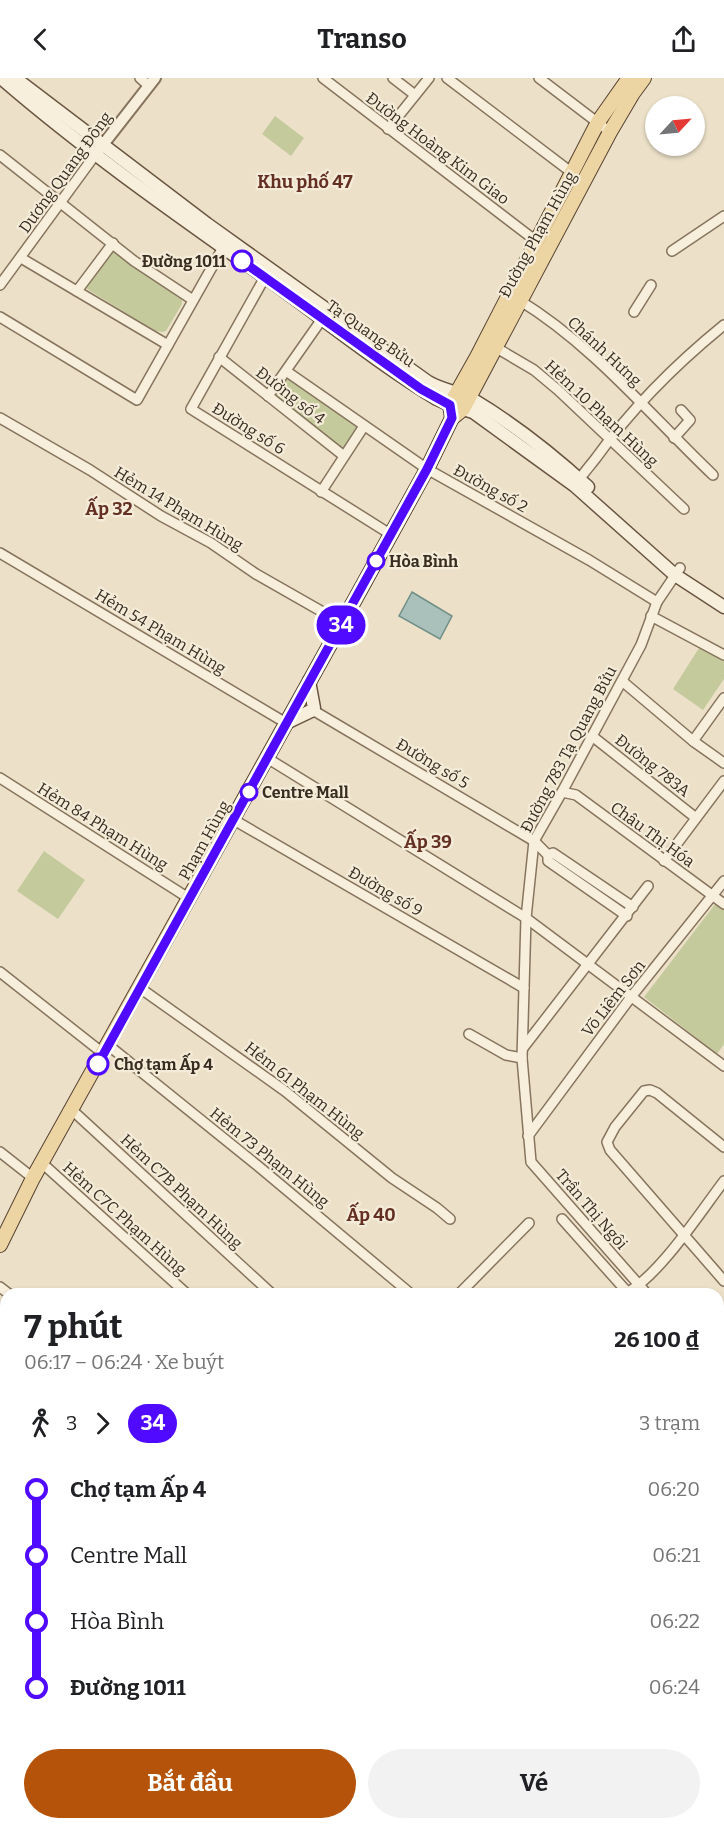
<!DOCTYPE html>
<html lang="vi">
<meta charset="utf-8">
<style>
:root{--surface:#fff;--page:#f2f2f2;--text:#202124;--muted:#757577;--accent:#b45309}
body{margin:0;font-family:Bitter,serif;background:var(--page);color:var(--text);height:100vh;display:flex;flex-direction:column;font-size:22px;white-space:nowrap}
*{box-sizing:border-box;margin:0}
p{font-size:20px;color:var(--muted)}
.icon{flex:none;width:33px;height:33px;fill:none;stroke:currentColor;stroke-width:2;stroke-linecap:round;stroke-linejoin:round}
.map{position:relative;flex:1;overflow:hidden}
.side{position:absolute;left:0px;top:1210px;width:724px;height:542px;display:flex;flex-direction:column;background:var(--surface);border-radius:18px 18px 0 0;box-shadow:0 2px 4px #0004}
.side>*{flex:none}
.badge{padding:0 12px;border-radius:20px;font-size:21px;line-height:39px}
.needle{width:39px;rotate:64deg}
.tools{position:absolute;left:645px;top:18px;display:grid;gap:12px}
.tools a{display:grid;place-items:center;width:60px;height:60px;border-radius:50%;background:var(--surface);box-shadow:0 2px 4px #0004;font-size:30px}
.map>.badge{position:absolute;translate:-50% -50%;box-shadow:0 0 0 3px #fff}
.legs{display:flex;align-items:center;gap:9px;height:66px;padding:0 24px;font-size:20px}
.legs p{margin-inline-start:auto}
.head{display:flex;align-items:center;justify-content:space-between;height:102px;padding:0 24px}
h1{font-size:33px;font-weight:700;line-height:45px}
.primary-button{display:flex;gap:12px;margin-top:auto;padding:12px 24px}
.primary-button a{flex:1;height:69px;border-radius:36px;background:var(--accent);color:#fff;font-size:24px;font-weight:700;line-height:69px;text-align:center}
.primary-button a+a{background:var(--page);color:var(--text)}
ul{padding:0 24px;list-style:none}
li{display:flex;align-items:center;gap:21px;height:66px;font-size:22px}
li i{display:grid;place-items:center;width:9px;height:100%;margin:0 8px;background:currentColor}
li i::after{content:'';width:15px;height:15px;margin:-8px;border:4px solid;border-radius:50%;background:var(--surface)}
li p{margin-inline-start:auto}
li:first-child i{background:linear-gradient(#0000 50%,currentColor 0)}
li:last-child i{background:linear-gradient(currentColor 50%,#0000 0)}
header{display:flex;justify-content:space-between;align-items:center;height:78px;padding:0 24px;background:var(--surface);font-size:27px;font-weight:700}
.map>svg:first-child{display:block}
.green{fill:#c5ca9d}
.water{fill:#a9c1ba;stroke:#708f87;stroke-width:1.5}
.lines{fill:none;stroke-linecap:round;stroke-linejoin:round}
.minor-casing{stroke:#87745e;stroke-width:12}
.tertiary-casing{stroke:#87745e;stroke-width:14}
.secondary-casing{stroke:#695541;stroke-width:15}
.primary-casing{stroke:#564232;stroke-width:16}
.minor{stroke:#f7efdb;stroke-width:9}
.tertiary{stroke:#f7efdb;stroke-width:10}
.secondary{stroke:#f7efdb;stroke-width:12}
.primary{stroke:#ecd5a3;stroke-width:14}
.line-1-casing{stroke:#fff;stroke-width:14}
.line-1{stroke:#4f0aff;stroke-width:9}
.stop-1-dot{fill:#fff;stroke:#4f0aff;stroke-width:3}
.labels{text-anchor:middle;stroke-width:4.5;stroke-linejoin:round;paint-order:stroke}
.street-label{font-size:16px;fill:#392c21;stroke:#f4ecd8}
.stop-label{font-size:16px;font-weight:bold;fill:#392c21;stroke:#f4ecd8;text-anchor:start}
.neighbourhood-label{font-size:18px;font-weight:bold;fill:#633023;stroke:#f4ecd8}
</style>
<header><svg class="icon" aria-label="back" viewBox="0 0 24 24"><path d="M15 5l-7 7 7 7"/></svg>Transo<svg class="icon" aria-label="share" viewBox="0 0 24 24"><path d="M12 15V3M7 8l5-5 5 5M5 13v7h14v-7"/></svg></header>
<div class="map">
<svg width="724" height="1751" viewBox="0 0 724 1751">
<rect width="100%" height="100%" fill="#ece1c8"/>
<g class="green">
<polygon points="275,38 304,60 291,78 262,56"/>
<polygon points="116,173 182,222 182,226 166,253 163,254 155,253 87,211 86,206 111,174"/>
<polygon points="285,295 359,351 346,375 271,319"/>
<polygon points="699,570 724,583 724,601 703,632 673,611"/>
<polygon points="44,773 85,802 58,841 17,813"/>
<polygon points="716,825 724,831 724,966 717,976 644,919"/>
</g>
<polygon class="water" points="412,514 452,538 440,561 399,538"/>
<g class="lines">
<defs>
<g id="minor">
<polyline points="140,0 149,8"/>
<polyline points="323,0 536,163"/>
<polyline points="393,0 415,17"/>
<polyline points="447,0 571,94"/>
<polyline points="539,0 610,54"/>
<polyline points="388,51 429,0"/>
<polyline points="0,77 134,183 193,222"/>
<polyline points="672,173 724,138"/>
<polyline points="21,180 168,267"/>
<polyline points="265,199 191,331 390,456"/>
<polyline points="0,207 95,77"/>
<polyline points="77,213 113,165"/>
<path d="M519 222C594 268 650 337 713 397"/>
<polyline points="634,234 651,207"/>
<polyline points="0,239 137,322 225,166"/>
<polyline points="495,269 534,292 558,312 684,431"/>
<polyline points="219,279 344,378"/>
<polyline points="286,293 427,391 589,482 657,524"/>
<polyline points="268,318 322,241"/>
<polyline points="0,340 90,392 161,438 211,465 256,496 342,545"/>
<polyline points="674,360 690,342 681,332"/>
<path d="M576 406C582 397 589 389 596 380 632 330 676 286 724 247"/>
<polyline points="321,414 364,348"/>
<polyline points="0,475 286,645"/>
<polyline points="651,538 724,577"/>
<polyline points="622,603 693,663 724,685"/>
<polyline points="307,633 316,634 534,763 548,777"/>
<polyline points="592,658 696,740"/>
<polyline points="693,663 724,620"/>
<polyline points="267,680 526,840 724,988"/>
<polyline points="0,700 190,821"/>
<polyline points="562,714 576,717 724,826"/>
<polyline points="234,742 524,910"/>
<polyline points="548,777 548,783 627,838"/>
<polyline points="548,777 553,775 633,829"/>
<polyline points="664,783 724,703"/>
<polyline points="0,894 104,976"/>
<polyline points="140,910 285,1013 392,1100 437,1130 450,1141"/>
<polyline points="469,956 506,977 522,980"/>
<polyline points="108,967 258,1088 411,1216"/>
<polyline points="523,970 648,808"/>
<polyline points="72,1032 272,1216"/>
<polyline points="528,1058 631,919 724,803"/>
<polyline points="724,1069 657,1015 650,1012 644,1013 615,1049 607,1064 610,1072 724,1203"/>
<polyline points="0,1074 33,1100"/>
<polyline points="42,1085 187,1216"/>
<polyline points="562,1141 629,1216"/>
<polyline points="0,1209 9,1216"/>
<polyline points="459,1216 529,1145"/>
<path d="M625 1216C660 1197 699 1136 724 1103"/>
<polyline points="647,1216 531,1084 522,980 526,840 534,763 562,714 641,567 657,524 680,490"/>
<polyline points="718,1297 724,1303"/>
<polyline points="718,1318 724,1324"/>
<polyline points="718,1424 724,1424"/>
<polyline points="0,1451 6,1456"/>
<polyline points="718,1460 724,1458"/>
<polyline points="0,1556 6,1562"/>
<polyline points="0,1688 6,1693"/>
<polyline points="60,1746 65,1751"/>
<polyline points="191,1746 195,1751"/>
<polyline points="9,1751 19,1746"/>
<polyline points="700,1751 705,1746"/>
</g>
<polyline id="tertiary" points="98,73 155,0"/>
<g id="secondary">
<path d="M1 0C83 71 173 134 262 197 320 238 376 284 437 321L450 327 473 334 575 408 675 497 724 529"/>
<path d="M15 0 207 146 428 304C443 313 460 314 475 323 515 347 554 378 588 409"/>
<polyline points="309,603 314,630"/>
<polyline points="286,645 311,633"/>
</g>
<g id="primary">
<polyline points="452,340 450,327 477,279 598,44 629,0"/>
<polyline points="0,1167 33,1100 342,545 427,391 452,340 463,331 610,54 633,15 644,0"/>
</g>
</defs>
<use href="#minor" class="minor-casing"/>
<use href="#tertiary" class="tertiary-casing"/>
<use href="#secondary" class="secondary-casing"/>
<use href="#primary" class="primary-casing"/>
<use href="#minor" class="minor"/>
<use href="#tertiary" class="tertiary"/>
<use href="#secondary" class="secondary"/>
<use href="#primary" class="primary"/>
</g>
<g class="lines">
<defs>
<polyline id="line-1" points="98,986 427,391 452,340 450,327 421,311 242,183"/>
</defs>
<use href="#line-1" class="line-1-casing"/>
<use href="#line-1" class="line-1"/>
</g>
<g class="stop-1-dot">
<circle cx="242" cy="183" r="10"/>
<circle cx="376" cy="483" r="8"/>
<circle cx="249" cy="714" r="8"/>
<circle cx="98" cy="986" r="10"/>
</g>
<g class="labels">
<g class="street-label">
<text transform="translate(438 70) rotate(37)" y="6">Đường Hoàng Kim Giao</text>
<text transform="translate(65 94) rotate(-54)" y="6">Dương Quang Đông</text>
<text transform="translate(537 156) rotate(-61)" y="6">Đường Phạm Hùng</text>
<text transform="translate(371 255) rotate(35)" y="6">Tạ Quang Bửu</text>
<text transform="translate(605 273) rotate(43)" y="6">Chánh Hưng</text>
<text transform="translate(291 317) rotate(38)" y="6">Đường số 4</text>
<text transform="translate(602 335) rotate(43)" y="6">Hẻm 10 Phạm Hùng</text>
<text transform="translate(249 350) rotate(32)" y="6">Đường số 6</text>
<text transform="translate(491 410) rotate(29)" y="6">Đường số 2</text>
<text transform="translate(179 430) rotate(31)" y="6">Hẻm 14 Phạm Hùng</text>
<text transform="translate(161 553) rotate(31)" y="6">Hẻm 54 Phạm Hùng</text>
<text transform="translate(568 671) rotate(-62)" y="6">Đường 783 Tạ Quang Bửu</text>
<text transform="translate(433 685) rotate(31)" y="6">Đường số 5</text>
<text transform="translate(653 687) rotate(38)" y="6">Đường 783A</text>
<text transform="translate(103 748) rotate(32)" y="6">Hẻm 84 Phạm Hùng</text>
<text transform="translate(653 756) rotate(36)" y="6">Châu Thị Hóa</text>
<text transform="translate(204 762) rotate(-61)" y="6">Phạm Hùng</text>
<text transform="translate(386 813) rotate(30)" y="6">Đường số 9</text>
<text transform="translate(613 920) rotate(-52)" y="6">Võ Liêm Sơn</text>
<text transform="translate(305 1012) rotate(38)" y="6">Hẻm 61 Phạm Hùng</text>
<text transform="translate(270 1079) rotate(39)" y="6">Hẻm 73 Phạm Hùng</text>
<text transform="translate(182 1113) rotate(43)" y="6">Hẻm C7B Phạm Hùng</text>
<text transform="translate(592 1131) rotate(49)" y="6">Trần Thị Ngôi</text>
<text transform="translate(125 1140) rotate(42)" y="6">Hẻm C7C Phạm Hùng</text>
</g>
<g class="stop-label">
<text x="226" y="189" text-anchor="end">Đường 1011</text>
<text x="389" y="489">Hòa Bình</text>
<text x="262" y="720">Centre Mall</text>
<text x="114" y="992">Chợ tạm Ấp 4</text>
</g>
<g class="neighbourhood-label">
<text x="305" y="110">Khu phố 47</text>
<text x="109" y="437">Ấp 32</text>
<text x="428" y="770">Ấp 39</text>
<text x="371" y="1143">Ấp 40</text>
</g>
</g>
</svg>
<div class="tools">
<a><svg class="needle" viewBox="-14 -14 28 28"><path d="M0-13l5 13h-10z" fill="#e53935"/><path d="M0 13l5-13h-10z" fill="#757577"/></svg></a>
</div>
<b class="badge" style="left:341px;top:547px;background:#4f0aff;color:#fff">34</b>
<section class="side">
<div class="head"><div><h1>7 phút</h1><p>06:17 – 06:24 · Xe buýt</p></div><b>26 100 ₫</b></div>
<div class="legs"><svg class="icon" aria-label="walk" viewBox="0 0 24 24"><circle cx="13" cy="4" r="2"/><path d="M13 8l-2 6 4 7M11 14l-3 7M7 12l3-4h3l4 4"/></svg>3<svg class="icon" aria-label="forward" viewBox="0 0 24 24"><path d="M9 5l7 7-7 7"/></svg><b class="badge" style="background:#4f0aff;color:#fff">34</b><p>3 trạm</p></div>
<ul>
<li><i style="color:#4f0aff"></i><b>Chợ tạm Ấp 4</b><p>06:20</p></li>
<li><i style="color:#4f0aff"></i><span>Centre Mall</span><p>06:21</p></li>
<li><i style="color:#4f0aff"></i><span>Hòa Bình</span><p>06:22</p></li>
<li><i style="color:#4f0aff"></i><b>Đường 1011</b><p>06:24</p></li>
</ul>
<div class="primary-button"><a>Bắt đầu</a><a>Vé</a></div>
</section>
</div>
